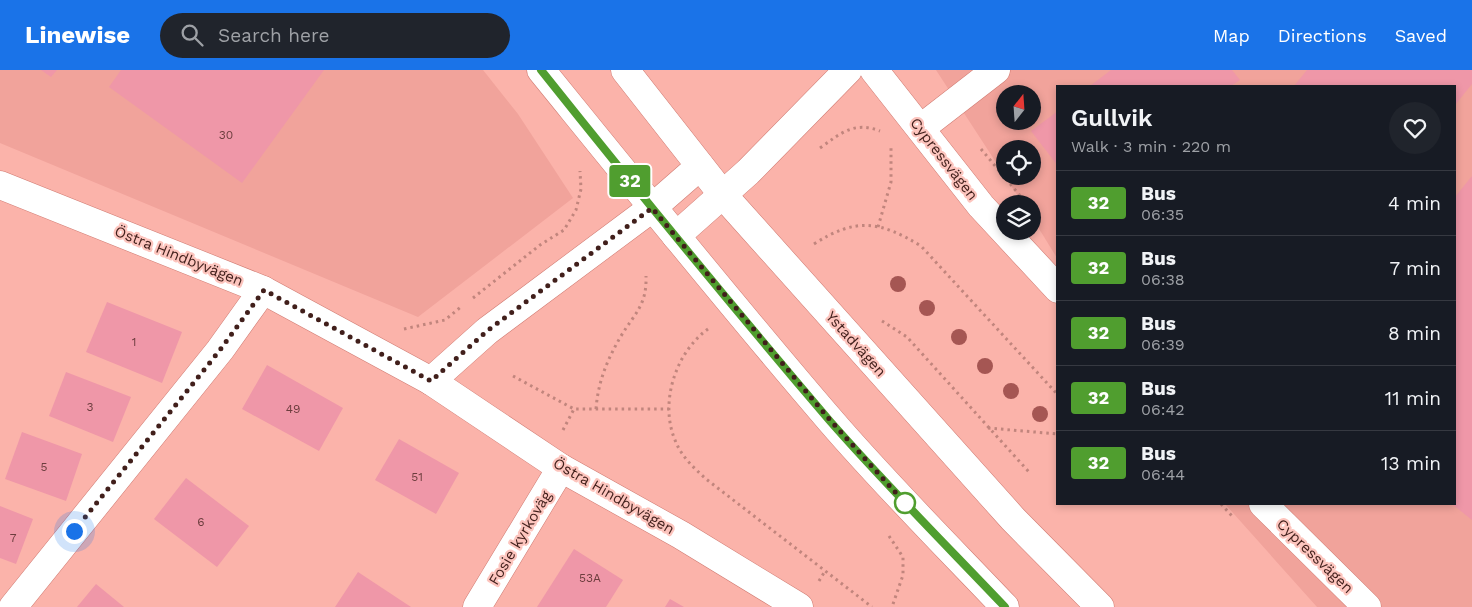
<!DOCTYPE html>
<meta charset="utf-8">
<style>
:root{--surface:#171b24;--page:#20242c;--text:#f1f3f6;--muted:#9ea1a6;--line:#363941;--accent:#1a73e8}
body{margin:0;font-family:"Work Sans",sans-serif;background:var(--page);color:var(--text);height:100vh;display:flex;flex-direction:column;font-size:19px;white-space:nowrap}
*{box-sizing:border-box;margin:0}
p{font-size:16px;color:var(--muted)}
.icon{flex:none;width:28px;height:28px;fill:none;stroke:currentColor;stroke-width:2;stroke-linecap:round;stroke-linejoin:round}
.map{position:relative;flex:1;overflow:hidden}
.sheet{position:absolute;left:1056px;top:15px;width:400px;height:420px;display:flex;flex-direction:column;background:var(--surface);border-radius:0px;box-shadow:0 2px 8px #0003}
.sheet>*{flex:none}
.badge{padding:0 10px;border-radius:4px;font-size:18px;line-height:32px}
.needle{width:32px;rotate:17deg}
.buttons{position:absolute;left:996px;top:15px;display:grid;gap:10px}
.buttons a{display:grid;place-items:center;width:45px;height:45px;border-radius:50%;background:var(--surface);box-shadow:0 2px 8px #0003;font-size:25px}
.you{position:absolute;width:25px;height:25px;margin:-12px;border:4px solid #fff;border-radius:50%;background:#1a73e8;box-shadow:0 0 0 8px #1a73e833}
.map>.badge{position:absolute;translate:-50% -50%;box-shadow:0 0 0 2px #fff}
.round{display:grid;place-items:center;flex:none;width:52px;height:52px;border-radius:26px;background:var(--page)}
.summary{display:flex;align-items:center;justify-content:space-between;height:85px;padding:0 15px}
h1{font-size:24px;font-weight:600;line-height:38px}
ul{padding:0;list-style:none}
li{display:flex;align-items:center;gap:15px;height:65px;padding:0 15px;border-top:1px solid var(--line)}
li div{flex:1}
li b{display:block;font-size:19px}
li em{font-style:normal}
li .badge{min-width:55px;font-weight:700;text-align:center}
header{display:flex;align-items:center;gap:30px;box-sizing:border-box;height:70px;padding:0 25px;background:var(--accent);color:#fff}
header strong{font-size:24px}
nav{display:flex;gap:28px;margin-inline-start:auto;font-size:18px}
.search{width:350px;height:45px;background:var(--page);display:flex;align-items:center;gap:12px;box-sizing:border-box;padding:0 18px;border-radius:28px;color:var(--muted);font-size:19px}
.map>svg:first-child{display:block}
.built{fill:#f1a39b;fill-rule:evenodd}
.building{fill:#ef97a8}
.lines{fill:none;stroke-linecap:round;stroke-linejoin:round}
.minor-casing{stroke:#d07b72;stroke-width:29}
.secondary-casing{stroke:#d07b72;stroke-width:29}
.path{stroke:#c1857d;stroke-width:3;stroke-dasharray:2.5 4;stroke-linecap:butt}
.minor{stroke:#fff;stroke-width:28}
.secondary{stroke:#fff;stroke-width:28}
.tree{fill:#a55653}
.line-casing{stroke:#fff;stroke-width:11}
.line{stroke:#509e2f;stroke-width:8}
.walk{stroke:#411f1b;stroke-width:5;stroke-dasharray:0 9}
.stop-dot{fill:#fff;stroke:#509e2f;stroke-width:2.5}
.labels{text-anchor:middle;stroke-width:4.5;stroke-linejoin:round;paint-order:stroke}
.number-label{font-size:12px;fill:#6c3d3e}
.street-label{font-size:15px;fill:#411f1b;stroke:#fdc5be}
</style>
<header>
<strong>Linewise</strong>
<div class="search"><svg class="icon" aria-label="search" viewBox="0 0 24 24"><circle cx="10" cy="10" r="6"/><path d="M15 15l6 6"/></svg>Search here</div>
<nav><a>Map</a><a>Directions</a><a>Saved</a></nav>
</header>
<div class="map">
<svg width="1472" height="537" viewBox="0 0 1472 537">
<rect width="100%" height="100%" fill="#fbb3aa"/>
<g class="built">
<polygon points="0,0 483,0 518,44 573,128 418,247 0,73"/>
<path d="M936 0H1472V537H1317L1225 434H1455V16H1058L1057 188 1033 149 1032 134H1023ZM1005 24H1032V51H1005ZM1005 79H1032V106H1005Z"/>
</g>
<g class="building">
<polygon points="41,0 57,0 51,7"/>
<polygon points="121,0 324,0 242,113 109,17"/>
<polygon points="1111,0 1232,0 1240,10 1231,16 1090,16"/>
<polygon points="1307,0 1472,0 1472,14 1455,35 1455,16 1294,16"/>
<polygon points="1058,41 1058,96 1031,61"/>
<polygon points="1472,106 1472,450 1452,434 1455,434 1455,127"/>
<polygon points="107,232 182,262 162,313 86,282"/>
<polygon points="267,295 343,338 319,381 242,339"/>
<polygon points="66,302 131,327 113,372 49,346"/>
<polygon points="22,362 82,384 66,431 5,409"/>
<polygon points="399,369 459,403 436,444 375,410"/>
<polygon points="186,408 249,456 217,497 154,449"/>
<polygon points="0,436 33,449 16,494 0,488"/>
<polygon points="574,479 623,510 606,537 537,537"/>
<polygon points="358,502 411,537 335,537"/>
<polygon points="96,514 124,537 77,537"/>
<polygon points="670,529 684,537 665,537"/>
</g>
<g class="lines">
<defs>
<g id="minor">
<polyline points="874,0 981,136 1058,219"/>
<polyline points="921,58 996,0"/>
<polyline points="0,115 263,220 431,311 561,398 681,465 799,537"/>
<polyline points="676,166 748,102 848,0"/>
<polyline points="431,311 487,261 652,138 700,96"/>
<polyline points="1263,434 1367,537"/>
<polyline points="13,537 220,280 263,220"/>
<polyline points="477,537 561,398"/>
</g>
<g id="secondary">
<path d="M541 0C636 117 731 235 830 350 885 414 946 475 1005 537"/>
<polyline points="625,0 723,125 1013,449 1100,537"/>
</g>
</defs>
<use href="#minor" class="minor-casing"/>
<use href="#secondary" class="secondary-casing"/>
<g class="path">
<path d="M820 78C841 63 854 51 880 61"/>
<polyline points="981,79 1027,134"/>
<polyline points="1032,140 1040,148"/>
<polyline points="878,157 891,112 891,76"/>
<path d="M814 174C856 147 880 151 921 176L1058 325"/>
<polyline points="473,228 540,175 564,160 576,140 581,119 580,101"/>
<polyline points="882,251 907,267 1029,402"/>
<polyline points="404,259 445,250 462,236"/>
<path d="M708 259C676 282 659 332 675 370 681 386 693 397 706 409L872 537"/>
<polyline points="513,306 574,339 669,339"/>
<path d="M596 339C598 312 607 290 621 266 635 243 647 235 646 206"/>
<polyline points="988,358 1058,364"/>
<polyline points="563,360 574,339"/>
<polyline points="1221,434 1232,446"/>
<polyline points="889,466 903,487 903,505 892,537"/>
<polyline points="819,511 825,501"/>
</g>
<use href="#minor" class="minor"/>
<use href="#secondary" class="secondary"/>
</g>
<g class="tree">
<circle cx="898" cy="214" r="8"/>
<circle cx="927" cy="238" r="8"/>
<circle cx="959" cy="267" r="8"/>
<circle cx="985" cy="296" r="8"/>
<circle cx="1011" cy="321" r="8"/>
<circle cx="1040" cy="344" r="8"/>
</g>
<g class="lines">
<defs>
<path id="line" d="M541 0C635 118 731 235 829 350 885 414 946 475 1005 537"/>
</defs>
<use href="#line" class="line-casing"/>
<use href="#line" class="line"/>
<polyline class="walk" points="74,461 220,280 264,220 431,311 487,261 652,138 830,350 905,433"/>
</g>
<circle class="stop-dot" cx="905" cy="433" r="10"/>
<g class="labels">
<g class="number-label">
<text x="226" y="69">30</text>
<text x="134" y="276">1</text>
<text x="90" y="341">3</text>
<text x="293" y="343">49</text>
<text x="44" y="401">5</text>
<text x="417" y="411">51</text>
<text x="201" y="456">6</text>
<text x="13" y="472">7</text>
<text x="590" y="512">53A</text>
</g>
<g class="street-label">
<text transform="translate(944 89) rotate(52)" y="5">Cypressvägen</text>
<text transform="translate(179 186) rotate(22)" y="5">Östra Hindbyvägen</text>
<text transform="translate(856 274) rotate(48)" y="5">Ystadvägen</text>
<text transform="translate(614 426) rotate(30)" y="5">Östra Hindbyvägen</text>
<text transform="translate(520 468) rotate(-59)" y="5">Fosie kyrkoväg</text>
<text transform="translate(1315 486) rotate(44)" y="5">Cypressvägen</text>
</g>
</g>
</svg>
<div class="buttons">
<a><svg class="needle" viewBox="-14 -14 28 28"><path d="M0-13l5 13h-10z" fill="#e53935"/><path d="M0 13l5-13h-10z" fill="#9ea1a6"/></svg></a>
<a><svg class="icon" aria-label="locate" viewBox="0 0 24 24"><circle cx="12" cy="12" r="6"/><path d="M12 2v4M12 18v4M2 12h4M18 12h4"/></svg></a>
<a><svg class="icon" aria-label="layers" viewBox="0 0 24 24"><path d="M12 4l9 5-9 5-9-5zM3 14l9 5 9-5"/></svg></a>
</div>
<div class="you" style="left:74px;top:461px"></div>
<b class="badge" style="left:630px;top:111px;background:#509e2f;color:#fff">32</b>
<section class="sheet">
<div class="summary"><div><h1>Gullvik</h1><p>Walk · 3 min · 220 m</p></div><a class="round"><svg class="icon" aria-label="heart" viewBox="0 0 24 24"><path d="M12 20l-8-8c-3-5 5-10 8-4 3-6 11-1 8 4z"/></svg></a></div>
<ul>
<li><span class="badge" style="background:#509e2f;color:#fff">32</span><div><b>Bus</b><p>06:35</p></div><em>4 min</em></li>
<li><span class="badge" style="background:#509e2f;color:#fff">32</span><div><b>Bus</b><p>06:38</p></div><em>7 min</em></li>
<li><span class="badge" style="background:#509e2f;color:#fff">32</span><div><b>Bus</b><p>06:39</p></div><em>8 min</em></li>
<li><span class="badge" style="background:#509e2f;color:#fff">32</span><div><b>Bus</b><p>06:42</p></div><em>11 min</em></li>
<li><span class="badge" style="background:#509e2f;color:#fff">32</span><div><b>Bus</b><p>06:44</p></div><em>13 min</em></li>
</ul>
</section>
</div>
